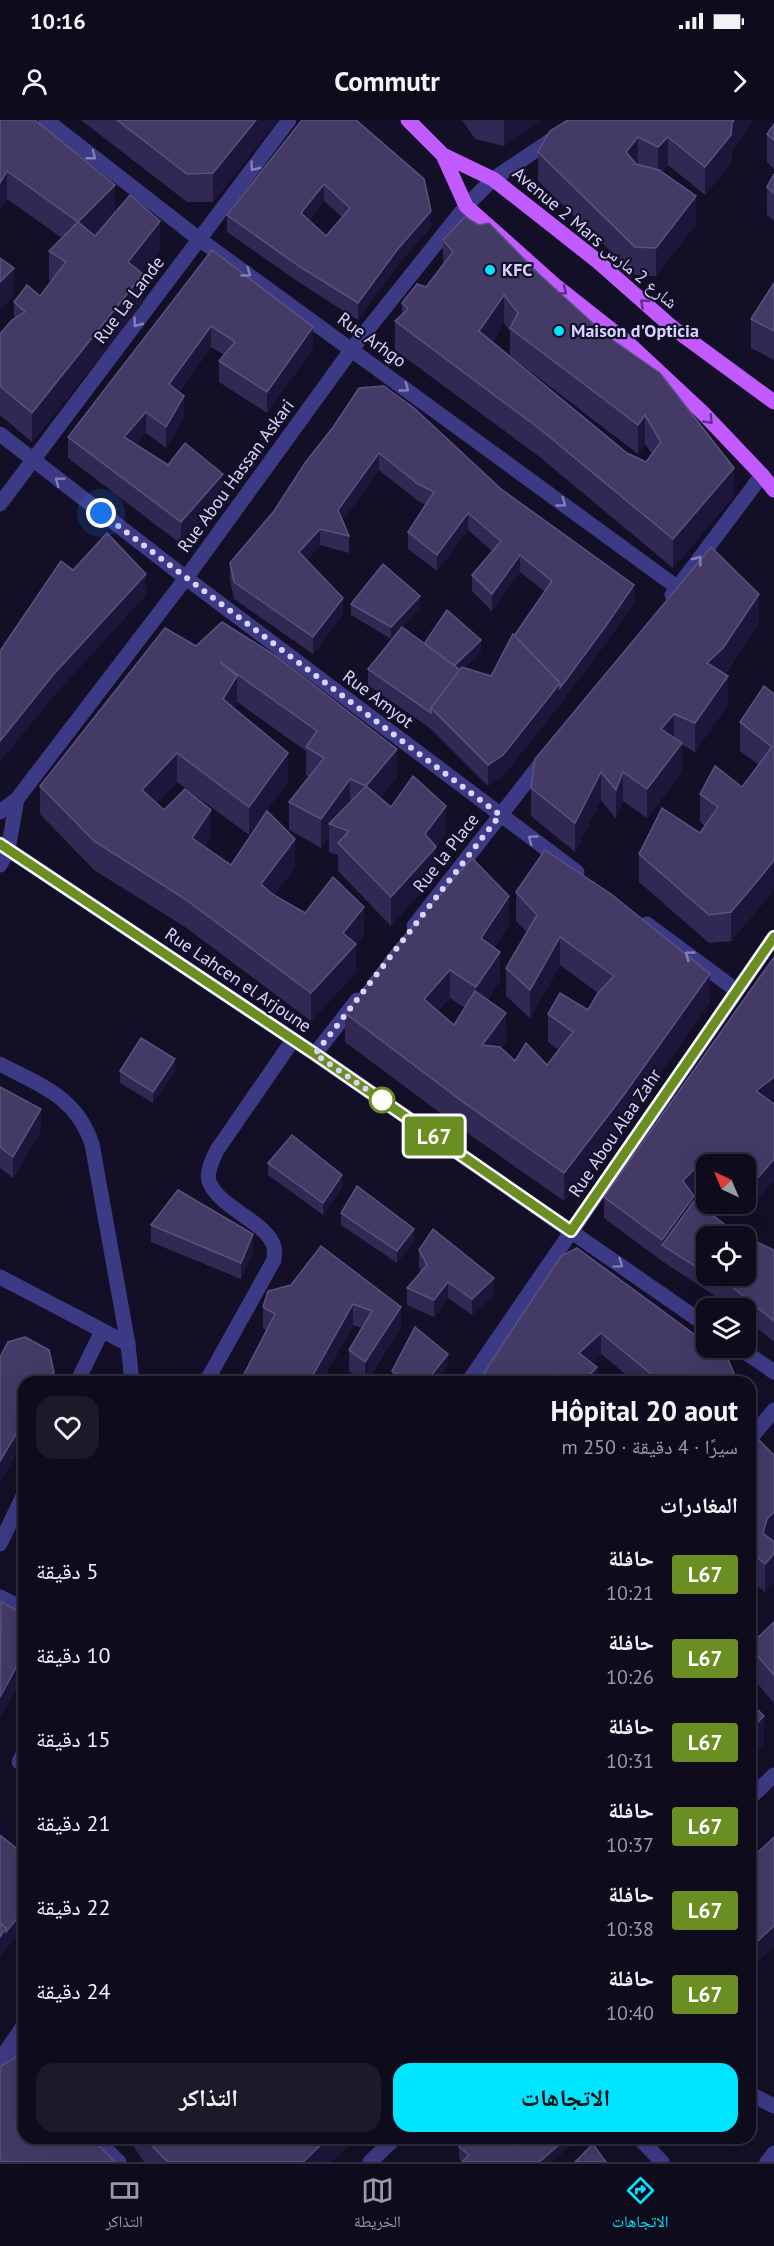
<!DOCTYPE html>
<html lang="ar">
<meta charset="utf-8">
<style>
:root{--surface:#0e0b1c;--page:#1c1929;--text:#f1f3f6;--muted:#9b9ba3;--line:#2e2b3b;--accent:#00e5ff}
body{margin:0;font-family:"PT Sans","Noto Naskh Arabic",sans-serif;background:var(--page);color:var(--text);direction:rtl;height:100vh;display:flex;flex-direction:column;font-size:22px;white-space:nowrap}
*{box-sizing:border-box;margin:0}
p{font-size:20px;color:var(--muted)}
.icon{flex:none;width:33px;height:33px;fill:none;stroke:currentColor;stroke-width:2;stroke-linecap:round;stroke-linejoin:round}
.map{position:relative;flex:1;overflow:hidden;direction:ltr}
.details{position:absolute;left:18px;top:1256px;width:738px;height:768px;display:flex;flex-direction:column;background:var(--surface);border-radius:18px;box-shadow:0 6px 24px #0002,0 0 0 2px var(--line);direction:rtl}
.details>*{flex:none}
.badge{padding:0 12px;border-radius:4px;font-size:21px;line-height:39px}
.needle{width:39px;rotate:316deg}
.buttons{position:absolute;left:696px;top:1034px;display:grid;gap:12px}
.buttons a{display:grid;place-items:center;width:60px;height:60px;border-radius:12px;background:var(--surface);box-shadow:0 6px 24px #0002,0 0 0 2px var(--line);font-size:30px}
.you{position:absolute;width:30px;height:30px;margin:-15px;border:4px solid #fff;border-radius:50%;background:#1a73e8;box-shadow:0 0 0 9px #1a73e833}
.map>.badge{position:absolute;translate:-50% -50%;box-shadow:0 0 0 3px #fff}
h2{padding:0 18px;font-size:22px;line-height:54px}
.round{display:grid;place-items:center;flex:none;width:63px;height:63px;border-radius:18px;background:var(--page)}
.overview{display:flex;align-items:center;justify-content:space-between;height:102px;padding:0 18px}
h1{font-size:28px;font-weight:800;line-height:45px}
.primary-button{display:flex;gap:12px;margin-top:auto;padding:12px 18px}
.primary-button a{flex:1;height:69px;border-radius:18px;background:var(--accent);color:#111;font-size:24px;font-weight:800;line-height:69px;text-align:center}
.primary-button a+a{background:var(--page);color:var(--text)}
ul{padding:0;list-style:none}
li{display:flex;align-items:center;gap:18px;height:84px;padding:0 18px}
li div{flex:1}
li b{display:block;font-size:22px}
li em{font-style:normal}
li .badge{min-width:66px;font-weight:700;text-align:center}
.status{display:flex;justify-content:space-between;align-items:center;height:42px;padding:0 30px;background:var(--surface);direction:ltr}
.status svg{height:16px;fill:currentColor}
header{display:flex;justify-content:space-between;align-items:center;height:78px;padding:0 18px;background:var(--surface);font-size:27px;font-weight:800}
.tab-bar{display:flex;justify-content:space-around;align-items:center;height:84px;border-top:2px solid var(--line);background:var(--surface);font-size:16px;color:var(--muted)}
.tab-bar a{display:grid;justify-items:center;gap:3px}
.tab-bar .on{color:var(--accent)}
.map>svg:first-child{display:block}
.lines{fill:none;stroke-linecap:round;stroke-linejoin:round}
.minor{stroke:#3d3a85;stroke-width:15}
.major{stroke:#c25bff;stroke-width:15}
.wall{fill:#312854;fill-rule:evenodd}
.shaded-wall{fill:#1d163a}
.building{fill:#433a66;stroke:#5a527e;stroke-width:1.5;fill-rule:evenodd}
.oneway{stroke:#837fbc}
.oneway2{stroke:#623188}
.line-casing{stroke:#fff;stroke-width:14}
.line{stroke:#6b8e23;stroke-width:9}
.walk{stroke:#d9d4ff;stroke-width:6;stroke-dasharray:0 10.8}
.poi-dot{fill:#00e5ff;stroke:#130f26;stroke-width:2}
.stop-dot{fill:#fff;stroke:#6b8e23;stroke-width:3}
.labels{text-anchor:middle;stroke-width:4.5;stroke-linejoin:round;paint-order:stroke}
.street-label{font-size:18px;fill:#d9d4ff;stroke:#130f26}
.poi-label{font-size:18px;font-weight:bold;fill:#d9d4ff;stroke:#130f26;text-anchor:start}
</style>
<div class="status"><b>10:16</b><svg viewBox="0 0 49 12"><path d="M0 12V9h3v3zM5 12V6h3v6zM10 12V3h3v9zM15 12V0h3v12zM26 1h20v11H26zM47 4h2v5h-2z"/></svg></div>
<header><svg class="icon" aria-label="forward" viewBox="0 0 24 24"><path d="M9 5l7 7-7 7"/></svg>Commutr<svg class="icon" aria-label="person" viewBox="0 0 24 24"><circle cx="12" cy="8" r="4"/><path d="M4 21q1-7 8-7t8 7"/></svg></header>
<div class="map">
<svg width="774" height="2042" viewBox="0 0 774 2042">
<rect width="100%" height="100%" fill="#130f26"/>
<g class="lines">
<g class="minor">
<polyline points="46,0 199,119 678,468"/>
<polyline points="0,314 186,458 577,752"/>
<polyline points="0,384 289,0"/>
<polyline points="672,475 762,355"/>
<polyline points="0,692 17,679 186,458 352,229 466,86 493,59 581,0"/>
<polyline points="0,724 315,934 706,1205"/>
<polyline points="0,745 8,730 17,679"/>
<polyline points="647,804 736,870"/>
<polyline points="414,806 545,638"/>
<polyline points="315,934 357,880"/>
<path d="M0 944C41 966 76 976 92 1024L128 1224 132 1262"/>
<polyline points="0,1157 128,1224"/>
<polyline points="738,1227 774,1252"/>
<polyline points="77,1262 102,1211"/>
<path d="M206 1262 274 1140C274 1136 275 1131 274 1127 268 1102 218 1088 209 1061 206 1051 213 1039 217 1030L293 920"/>
<polyline points="468,1262 774,817"/>
<polyline points="750,1319 774,1290"/>
<polyline points="0,1424 24,1374"/>
<polyline points="0,1477 24,1489"/>
<polyline points="19,1642 24,1633"/>
<polyline points="750,1678 774,1655"/>
<polyline points="9,1927 24,1943"/>
<polyline points="0,1940 24,1905"/>
<polyline points="750,1974 774,1986"/>
<polyline points="95,2018 119,2042"/>
<polyline points="639,2018 662,2042"/>
<polyline points="370,2042 395,2018"/>
<polyline points="767,2042 774,2033"/>
</g>
<g class="major">
<polyline points="408,0 443,35 493,59 596,140 673,208 774,282"/>
<polyline points="443,35 466,86 557,167 628,223 702,292 762,355 774,370"/>
</g>
</g>
<g class="wall">
<path d="M0 0 115 92 160 130 141 153 143 183 32 322 0 295V214L14 199V182L40 176 51 161 49 160V131L62 118 7 79ZM109 99 95 116 94 114Z"/>
<polygon points="81,0 278,0 213,82 187,82"/>
<path d="M302 0 431 107 397 146 358 200 300 163 227 112V95ZM324 81 342 97 326 116 309 100Z"/>
<polygon points="462,0 542,0 504,26 475,19"/>
<polygon points="753,0 732,31 731,43 705,75 668,45 661,52 696,104 656,156 635,155 538,61 538,32"/>
<polygon points="774,4 774,49 767,42 767,14"/>
<polygon points="774,54 774,101 767,95 767,67"/>
<path d="M465 97 734 376 673 448 541 338 395 230V201L402 195V183L426 167 443 145V120ZM504 203 510 211V236L638 334 645 324 652 334 646 342 627 333 492 222Z"/>
<polygon points="212,130 313,228 267,293 219,262 219,241 224,235 211,227 179,272 184,297 166,328 146,313 136,325 168,345 223,375 181,424 68,338 68,317"/>
<polygon points="774,163 774,240 751,228 751,199"/>
<polygon points="334,306 501,369 634,482 605,524 560,584 503,656 488,666 431,609 368,565 368,549 400,509 391,519 351,495 351,484 420,488 402,507 424,524 481,531 464,548 491,556 514,516 545,472 520,452 492,491 472,471 472,455 492,431 468,410 437,451 408,429 408,412 426,385 418,381 379,350 343,400 349,416 349,433 320,425 307,440 343,494 313,534 234,479 230,460 230,443 274,391"/>
<polygon points="759,502 725,554 728,584 695,632 682,625 682,652 647,698 623,681 616,699 601,680 575,732 531,696 531,668"/>
<polygon points="165,508 397,657 380,678 391,687 446,714 436,727 436,755 391,806 338,751 338,735 329,732 329,716 321,728 289,710 289,682 309,657 306,655 306,631 237,582 237,585 234,588 288,661 249,715 177,662 156,683 164,690 211,718 205,727 231,745 295,747 274,775 305,793 364,815 356,825 356,852 311,901 185,807 94,750 40,694 40,666"/>
<polygon points="774,574 774,769 759,788 731,821 709,823 639,762 639,734 700,713 705,706 700,702 700,674 742,667 759,645 740,631 740,602"/>
<path d="M516 772 710 883 623 1005 564 1081 463 1010 345 922V893L509 804 494 827 500 861 487 880 506 922 501 928 515 941 547 945 559 930 548 922V894L588 890 598 873 560 845 530 898 506 876V848L527 812 516 801ZM450 878 465 888 454 905 438 891Z"/>
<polygon points="175,950 153,983 120,963 120,951"/>
<polygon points="0,967 41,1010 13,1058 0,1048"/>
<polygon points="774,978 770,981 774,984 774,1060 755,1082 746,1076 746,1044 706,1044 706,1057 691,1073 706,1116 706,1155 746,1155 748,1122 774,1130 774,1222 746,1199 746,1188 732,1188 721,1180 662,1141 604,1098 604,1077"/>
<polygon points="268,1043 342,1067 323,1095 268,1055"/>
<polygon points="341,1093 414,1120 397,1143 341,1105"/>
<polygon points="151,1105 253,1131 241,1159 151,1122"/>
<polygon points="321,1126 401,1208 366,1262 363,1262 349,1251 349,1230 362,1208 353,1205 321,1262 240,1262 266,1210 263,1208 263,1187 291,1165"/>
<polygon points="419,1130 494,1175 472,1195 448,1178 434,1197 407,1185 407,1168 421,1152 419,1147"/>
<polygon points="561,1136 735,1262 635,1262 601,1234 591,1243 597,1262 478,1262"/>
<polygon points="448,1245 435,1262 392,1262 392,1251"/>
<polygon points="750,1315 774,1422 774,1462 765,1472 750,1460"/>
<polygon points="24,1494 24,1556 23,1556 0,1598"/>
<polygon points="774,1502 774,1583 750,1555 750,1525"/>
<polygon points="130,2018 209,2018 210,2020 332,2042 144,2042 130,2021"/>
<polygon points="579,2018 579,2019 463,2042 459,2039 459,2027 518,2026"/>
</g>
<g class="shaded-wall">
<polygon points="256,0 278,0 213,82 213,53"/>
<polygon points="504,0 542,0 504,26"/>
<polygon points="734,0 753,0 732,31 731,43 705,75 705,47"/>
<polygon points="638,17 638,45 626,60 626,32"/>
<polygon points="668,17 668,45 658,55 658,27"/>
<polygon points="7,51 7,79 0,91 0,63"/>
<polygon points="324,64 324,81 301,109 301,93"/>
<polygon points="115,65 115,94 78,130 78,102"/>
<polygon points="696,76 696,104 656,156 656,128"/>
<polygon points="431,91 431,107 397,146 358,200 358,183 397,130"/>
<polygon points="160,101 160,130 128,171 128,142"/>
<polygon points="14,148 14,176 0,190 0,162"/>
<polygon points="143,154 143,183 32,322 32,293"/>
<polygon points="504,175 504,203 479,240 479,211"/>
<polygon points="211,206 211,227 169,285 169,264"/>
<polygon points="313,207 313,228 267,293 267,272"/>
<polygon points="184,276 184,297 166,328 166,307"/>
<polygon points="146,292 146,313 124,338 124,317"/>
<polygon points="645,295 645,324 638,334 638,305"/>
<polygon points="379,333 379,350 338,407 338,390"/>
<polygon points="734,348 734,376 673,448 673,419"/>
<polygon points="223,354 223,375 181,424 181,402"/>
<polygon points="468,393 468,410 437,451 437,435"/>
<polygon points="320,409 320,425 299,449 299,432"/>
<polygon points="520,435 520,452 492,491 492,474"/>
<polygon points="146,454 146,475 53,577 0,642 0,621 53,555"/>
<polygon points="634,465 634,482 605,524 560,584 503,656 488,666 488,645"/>
<polygon points="759,474 759,502 723,556 707,543"/>
<polygon points="420,476 420,488 391,519 391,507"/>
<polygon points="343,478 343,494 313,534 313,517"/>
<polygon points="481,520 481,531 451,560 451,549"/>
<polygon points="237,556 237,585 223,607 223,579"/>
<polygon points="728,556 728,584 695,632 695,603"/>
<polygon points="674,594 674,622 661,609"/>
<polygon points="682,623 682,652 647,698 647,669"/>
<polygon points="397,629 397,657 366,695 366,666"/>
<polygon points="177,633 177,662 142,699 142,670"/>
<polygon points="288,633 288,661 249,715 249,687"/>
<polygon points="601,652 601,680 575,732 575,703"/>
<polygon points="623,652 623,681 616,699 616,670"/>
<polygon points="350,659 350,687 329,704 329,716 321,728 321,699"/>
<polygon points="446,686 446,714 436,727 436,755 391,806 391,777 425,714"/>
<polygon points="211,690 211,718 192,746 192,718"/>
<polygon points="295,719 295,747 261,792 261,764"/>
<polygon points="774,740 774,769 759,788 731,821 731,792"/>
<polygon points="509,776 509,804 481,846 481,818"/>
<polygon points="364,787 364,815 356,825 356,852 311,901 311,873 343,813"/>
<polygon points="560,817 560,845 530,898 530,870"/>
<polygon points="500,832 500,861 476,895 476,867"/>
<polygon points="450,850 450,878 424,907 424,879"/>
<polygon points="710,854 710,883 623,1005 564,1081 564,1053"/>
<polygon points="506,893 506,922 482,953 482,925"/>
<polygon points="175,939 175,950 153,983 153,972"/>
<polygon points="774,957 774,978 756,992 756,971"/>
<polygon points="41,989 41,1010 13,1058 13,1037"/>
<polygon points="710,1032 710,1044 706,1044 706,1057 683,1082 683,1061"/>
<polygon points="774,1039 774,1060 755,1082 755,1061"/>
<polygon points="342,1055 342,1067 323,1095 323,1083"/>
<polygon points="694,1076 694,1097 662,1125 662,1120"/>
<polygon points="414,1109 414,1120 397,1143 397,1131"/>
<polygon points="253,1114 253,1131 241,1159 241,1143"/>
<polygon points="494,1158 494,1175 472,1195 472,1179"/>
<polygon points="448,1162 448,1178 434,1197 434,1180"/>
<polygon points="353,1184 353,1205 321,1262 309,1262"/>
<polygon points="401,1187 401,1208 365,1262 365,1242"/>
<polygon points="601,1213 601,1234 579,1255 579,1233"/>
<polygon points="448,1234 448,1245 435,1262 426,1262"/>
<polygon points="597,1247 597,1262 583,1262"/>
<polygon points="54,1252 54,1262 48,1262"/>
<polygon points="555,1254 555,1262 549,1262"/>
<polygon points="24,1301 24,1322 0,1362 0,1341"/>
<polygon points="774,1392 774,1421 767,1427 763,1413 767,1399"/>
<polygon points="774,1434 774,1462 765,1472 765,1444"/>
<polygon points="23,1535 23,1556 0,1598 0,1577"/>
<polygon points="764,1596 764,1625 750,1638 750,1610"/>
<polygon points="24,1790 24,1807 6,1829 0,1838 0,1817 6,1808"/>
<polygon points="774,1806 774,1827 750,1849 750,1828"/>
<polygon points="328,2018 357,2018 332,2042 303,2042"/>
<polygon points="567,2018 579,2018 579,2019 552,2042 539,2042"/>
</g>
<g class="building">
<polygon points="0,0 35,0 115,65 78,102 7,51 0,63"/>
<polygon points="117,0 256,0 213,53 187,54"/>
<path d="M302 0H356L424 59 431 91 397 130 358 183 300 147 227 95ZM324 64 350 88 326 116 301 93Z"/>
<polygon points="568,0 734,0 732,3 731,15 705,47 668,17 658,27 638,17 626,32 636,44 659,50 696,76 656,128 635,127 538,32 550,11"/>
<polygon points="774,4 774,20 767,14"/>
<polygon points="774,54 774,73 767,67"/>
<polygon points="130,75 160,101 128,142 143,154 32,293 0,266 0,214 12,200 25,192 14,182 27,165 40,176 66,142 49,131 78,102 95,116"/>
<path d="M465 97 479 105 489 103 539 154 607 216 660 253 734 348 673 419 541 310 395 201 408 189 402 183 417 164 426 167 453 132 443 120ZM504 175 518 193 510 208 638 305 645 295 661 322 646 342 627 333 479 211Z"/>
<polygon points="212,130 313,207 267,272 219,241 235,222 211,206 169,264 184,276 166,307 146,292 124,317 168,345 185,323 223,354 181,402 68,317"/>
<polygon points="0,138 14,148 0,162"/>
<polygon points="774,163 774,211 751,199"/>
<polygon points="384,266 414,288 501,369 634,465 605,507 560,568 560,563 514,516 552,461 520,435 492,474 472,455 501,421 468,393 437,435 408,412 434,372 418,364 379,333 338,390 349,416 320,409 299,432 343,478 313,517 234,462 230,443 274,391 305,343 334,306 359,268"/>
<polygon points="107,413 146,454 53,555 0,621 0,531 61,441 73,450"/>
<polygon points="711,427 759,474 723,528 707,543 728,556 695,603 674,594 661,609 682,623 647,669 623,652 616,670 601,652 575,703 531,668 535,639"/>
<polygon points="383,444 420,476 391,507 351,484"/>
<polygon points="447,490 481,520 454,546 424,524"/>
<polygon points="222,502 276,536 397,629 366,666 350,659 321,699 289,682 324,638 306,627 317,611 220,542 237,556 223,579 288,633 249,687 177,633 142,670 164,690 185,669 211,690 192,718 231,745 267,691 295,719 261,764 272,774 305,793 333,757 364,787 343,813 356,824 311,873 185,779 94,721 40,666 165,508 196,526"/>
<polygon points="402,507 460,550 431,588 431,593 368,549"/>
<polygon points="513,514 560,563 503,635 488,645 431,588 462,547 491,556"/>
<polygon points="764,566 774,574 774,740 759,759 731,792 709,795 639,734 662,688 700,713 718,687 700,674 715,646 742,667 772,627 740,602"/>
<polygon points="413,656 446,686 425,714 436,727 391,777 338,723 349,711 329,704 366,666 391,687"/>
<polygon points="545,730 611,774 710,854 623,976 564,1053 463,982 345,893 394,828 472,738 509,776 481,818 500,832 476,867 450,850 424,879 454,905 475,871 506,893 482,925 500,927 515,941 526,923 547,945 573,912 548,894 560,873 588,890 598,873 614,856 560,817 530,870 506,848 537,795 516,772"/>
<polygon points="774,837 774,957 756,971 774,984 774,1039 755,1061 746,1054 746,1044 729,1044 710,1032 683,1061 694,1076 662,1120 604,1077"/>
<polygon points="141,918 175,939 153,972 120,951"/>
<polygon points="0,967 41,989 13,1037 0,1027"/>
<polygon points="292,1015 342,1055 323,1083 268,1043"/>
<polygon points="357,1066 414,1109 397,1131 341,1093"/>
<polygon points="178,1070 253,1114 241,1143 151,1105"/>
<polygon points="694,1081 740,1116 706,1116 706,1153 662,1125"/>
<polygon points="433,1109 494,1158 472,1179 448,1162 434,1180 407,1168 427,1145 419,1130"/>
<polygon points="750,1119 774,1130 774,1201 721,1158 724,1155 746,1155 746,1125"/>
<polygon points="321,1126 401,1187 365,1242 349,1230 372,1191 353,1184 309,1262 240,1262 275,1194 263,1187 268,1171 291,1165"/>
<polygon points="577,1128 706,1223 706,1227 712,1227 728,1239 735,1256 730,1262 652,1262 656,1258 601,1213 579,1233 597,1247 583,1262 572,1262 555,1254 549,1262 478,1262 561,1136"/>
<polygon points="709,1155 724,1155 721,1158 721,1163"/>
<polygon points="415,1207 448,1234 426,1262 410,1262 392,1251"/>
<polygon points="25,1217 49,1230 54,1252 48,1262 24,1262 24,1301 0,1341 0,1237 8,1222"/>
<polygon points="752,1313 774,1335 774,1392 767,1399 763,1413 774,1422 774,1434 765,1444 750,1431 750,1315"/>
<polygon points="1,1482 24,1494 24,1535 23,1535 0,1577"/>
<polygon points="774,1502 774,1555 750,1527 750,1525"/>
<polygon points="750,1582 764,1596 750,1610"/>
<polygon points="0,1715 24,1734 24,1790 6,1812 6,1808 0,1803"/>
<polygon points="774,1717 774,1806 750,1828 750,1740"/>
<polygon points="0,1803 6,1808 0,1817"/>
<polygon points="15,1937 24,1947 24,2018 91,2018 115,2042 0,2042 0,1947"/>
<polygon points="147,2018 209,2018 210,2020 212,2018 328,2018 303,2042 168,2042 155,2029"/>
<polygon points="468,2018 506,2018 518,2026 525,2018 567,2018 539,2042 462,2042 469,2035 459,2027"/>
<polygon points="593,2024 606,2042 575,2042"/>
</g>
<defs><path id="oneway-chevron" d="M-2-3.5L2.5 0L-2 3.5" fill="none" stroke-width="1.6" stroke-linecap="round" stroke-linejoin="round" transform="scale(1.5)"/></defs>
<g class="oneway">
<use href="#oneway-chevron" transform="translate(92 36) rotate(38)"/>
<use href="#oneway-chevron" transform="translate(254 47) rotate(127)"/>
<use href="#oneway-chevron" transform="translate(247 153) rotate(36)"/>
<use href="#oneway-chevron" transform="translate(137 203) rotate(127)"/>
<use href="#oneway-chevron" transform="translate(405 268) rotate(36)"/>
<use href="#oneway-chevron" transform="translate(59 361) rotate(-143)"/>
<use href="#oneway-chevron" transform="translate(562 383) rotate(36)"/>
<use href="#oneway-chevron" transform="translate(698 440) rotate(-53)"/>
<use href="#oneway-chevron" transform="translate(532 719) rotate(-144)"/>
<use href="#oneway-chevron" transform="translate(689 835) rotate(-144)"/>
<use href="#oneway-chevron" transform="translate(619 1144) rotate(35)"/>
</g>
<g class="oneway2">
<use href="#oneway-chevron" transform="translate(563 171) rotate(39)"/>
<use href="#oneway-chevron" transform="translate(644 183) rotate(-138)"/>
<use href="#oneway-chevron" transform="translate(709 300) rotate(46)"/>
</g>
<g class="lines">
<defs>
<polyline id="line" points="0,724 315,934 571,1111 774,817"/>
</defs>
<use href="#line" class="line-casing"/>
<use href="#line" class="line"/>
<polyline class="walk" points="101,393 500,695 315,934 389,985 382,980"/>
</g>
<g class="poi-dot">
<circle cx="490" cy="150" r="6"/>
<circle cx="559" cy="211" r="6"/>
</g>
<circle class="stop-dot" cx="382" cy="980" r="12"/>
<g class="labels">
<g class="street-label">
<text transform="translate(595 118) rotate(40)" y="6">Avenue 2 Mars شارع 2 مارس</text>
<text transform="translate(129 180) rotate(-53)" y="6">Rue La Lande</text>
<text transform="translate(372 220) rotate(36)" y="6">Rue Arhgo</text>
<text transform="translate(236 356) rotate(-54)" y="6">Rue Abou Hassan Askari</text>
<text transform="translate(378 579) rotate(37)" y="6">Rue Amyot</text>
<text transform="translate(446 733) rotate(-52)" y="6">Rue la Place</text>
<text transform="translate(238 860) rotate(34)" y="6">Rue Lahcen el Arjoune</text>
<text transform="translate(615 1013) rotate(-56)" y="6">Rue Abou Alaa Zahr</text>
</g>
<g class="poi-label">
<text x="502" y="156">KFC</text>
<text x="571" y="217">Maison d'Opticia</text>
</g>
</g>
</svg>
<div class="buttons">
<a><svg class="needle" viewBox="-14 -14 28 28"><path d="M0-13l5 13h-10z" fill="#e53935"/><path d="M0 13l5-13h-10z" fill="#9b9ba3"/></svg></a>
<a><svg class="icon" aria-label="locate" viewBox="0 0 24 24"><circle cx="12" cy="12" r="6"/><path d="M12 2v4M12 18v4M2 12h4M18 12h4"/></svg></a>
<a><svg class="icon" aria-label="layers" viewBox="0 0 24 24"><path d="M12 4l9 5-9 5-9-5zM3 14l9 5 9-5"/></svg></a>
</div>
<div class="you" style="left:101px;top:393px"></div>
<b class="badge" style="left:434px;top:1016px;background:#6b8e23;color:#fff">L67</b>
<section class="details">
<div class="overview"><div><h1>Hôpital 20 aout</h1><p>سيرًا · 4 دقيقة · 250 m</p></div><a class="round"><svg class="icon" aria-label="heart" viewBox="0 0 24 24"><path d="M12 20l-8-8c-3-5 5-10 8-4 3-6 11-1 8 4z"/></svg></a></div>
<h2>المغادرات</h2>
<ul>
<li><span class="badge" style="background:#6b8e23;color:#fff">L67</span><div><b>حافلة</b><p>10:21</p></div><em>5 دقيقة</em></li>
<li><span class="badge" style="background:#6b8e23;color:#fff">L67</span><div><b>حافلة</b><p>10:26</p></div><em>10 دقيقة</em></li>
<li><span class="badge" style="background:#6b8e23;color:#fff">L67</span><div><b>حافلة</b><p>10:31</p></div><em>15 دقيقة</em></li>
<li><span class="badge" style="background:#6b8e23;color:#fff">L67</span><div><b>حافلة</b><p>10:37</p></div><em>21 دقيقة</em></li>
<li><span class="badge" style="background:#6b8e23;color:#fff">L67</span><div><b>حافلة</b><p>10:38</p></div><em>22 دقيقة</em></li>
<li><span class="badge" style="background:#6b8e23;color:#fff">L67</span><div><b>حافلة</b><p>10:40</p></div><em>24 دقيقة</em></li>
</ul>
<div class="primary-button"><a>الاتجاهات</a><a>التذاكر</a></div>
</section>
</div>
<nav class="tab-bar">
<a class="on"><svg class="icon" aria-label="directions" viewBox="0 0 24 24"><path d="M12 3l9 9-9 9-9-9zM9 14v-3h6M13 9l2 2-2 2"/></svg>الاتجاهات</a>
<a><svg class="icon" aria-label="map" viewBox="0 0 24 24"><path d="M3 6l6-2 6 2 6-2v14l-6 2-6-2-6 2zM9 4v14M15 6v14"/></svg>الخريطة</a>
<a><svg class="icon" aria-label="tickets" viewBox="0 0 24 24"><path d="M3 7h18v10H3zM15 7v10"/></svg>التذاكر</a>
</nav>
